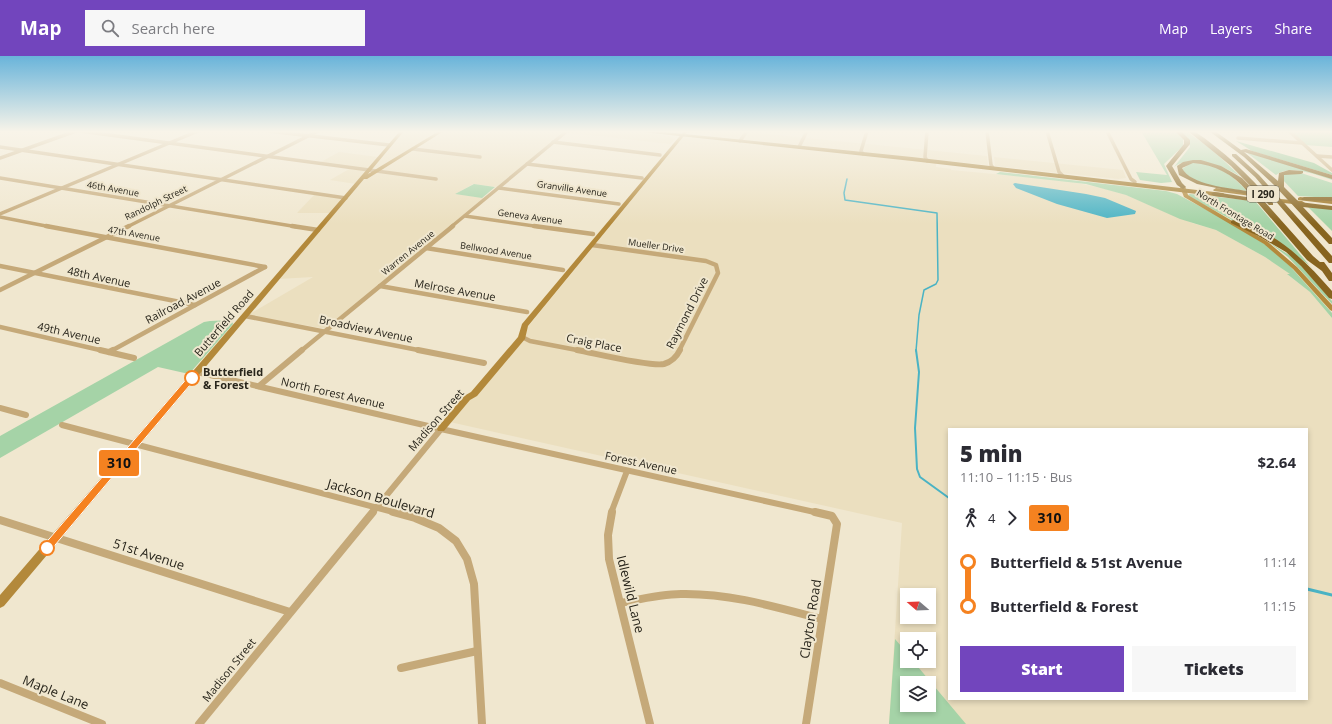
<!DOCTYPE html>
<meta charset="utf-8">
<style>
:root{--surface:#fff;--page:#f7f7f7;--text:#2b2b33;--muted:#7c7c81;--accent:#7245bd}
body{margin:0;font-family:"Open Sans",sans-serif;background:var(--page);color:var(--text);height:100vh;display:flex;flex-direction:column;font-size:15px;white-space:nowrap}
*{box-sizing:border-box;margin:0}
p{font-size:13px;color:var(--muted)}
.icon{flex:none;width:22px;height:22px;fill:none;stroke:currentColor;stroke-width:2;stroke-linecap:round;stroke-linejoin:round}
.map{position:relative;flex:1;overflow:hidden}
.side{position:absolute;left:948px;top:372px;width:360px;height:272px;display:flex;flex-direction:column;background:var(--surface);border-radius:0px;box-shadow:0 2px 6px #0003}
.side>*{flex:none}
.badge{padding:0 8px;border-radius:3px;font-size:14px;line-height:26px}
.needle{width:26px;rotate:289deg}
.controls{position:absolute;left:900px;top:532px;display:grid;gap:8px}
.controls a{display:grid;place-items:center;width:36px;height:36px;border-radius:0px;background:var(--surface);box-shadow:0 2px 6px #0003;font-size:20px}
.map>.badge{position:absolute;translate:-50% -50%;box-shadow:0 0 0 2px #fff}
.legs{display:flex;align-items:center;gap:6px;height:44px;padding:0 12px;font-size:13px}
.legs p{margin-inline-start:auto}
.summary{display:flex;align-items:center;justify-content:space-between;height:68px;padding:0 12px}
h1{font-size:22px;font-weight:800;line-height:30px}
.button{display:flex;gap:8px;margin-top:auto;padding:8px 12px}
.button a{flex:1;height:46px;border-radius:0px;background:var(--accent);color:#fff;font-size:16px;font-weight:800;line-height:46px;text-align:center}
.button a+a{background:var(--page);color:var(--text)}
ul{padding:0 12px;list-style:none}
li{display:flex;align-items:center;gap:14px;height:44px;font-size:15px}
li i{display:grid;place-items:center;width:6px;height:100%;margin:0 5px;background:currentColor}
li i::after{content:'';width:10px;height:10px;margin:-5px;border:3px solid;border-radius:50%;background:var(--surface)}
li p{margin-inline-start:auto}
li:first-child i{background:linear-gradient(#0000 50%,currentColor 0)}
li:last-child i{background:linear-gradient(currentColor 50%,#0000 0)}
header{display:flex;align-items:center;gap:24px;box-sizing:border-box;height:56px;padding:0 20px;background:var(--accent);color:#fff}
header strong{font-size:19px}
nav{display:flex;gap:22px;margin-inline-start:auto;font-size:14px}
.search{width:280px;height:36px;background:var(--page);display:flex;align-items:center;gap:10px;box-sizing:border-box;padding:0 14px;border-radius:0px;color:var(--muted);font-size:15px}
.map>svg:first-child{display:block}
.built{fill:#ebdfbf;fill-rule:evenodd}
.green{fill:#a5d3a7;fill-rule:evenodd}
.forest{fill:#88c38c}
.water{fill:#4ab3c4}
.lines{fill:none;stroke-linecap:round;stroke-linejoin:round}
.stream-far2{stroke:#4ab3c4;stroke-width:1.5}
.stream-far1{stroke:#4ab3c4;stroke-width:2}
.stream{stroke:#4ab3c4;stroke-width:3}
.street-far3{stroke:#c5a979;stroke-width:3.5}
.street-far2{stroke:#c5a979;stroke-width:4.5}
.street-far1{stroke:#c5a979;stroke-width:6}
.street{stroke:#c5a979;stroke-width:8}
.secondary{fill:#b3893b;fill-rule:evenodd}
.primary{fill:#9d7423;fill-rule:evenodd}
.highway{fill:#87641f;fill-rule:evenodd}
.line-1{fill:#f58220;stroke:#fff}
.stop-1-dot{fill:#fff;stroke:#f58220;stroke-width:2}
.labels{text-anchor:middle;stroke-width:4;stroke-linejoin:round;paint-order:stroke}
.far-street-label{font-size:9px;fill:#28251b;stroke:#f0e7cf}
.shield{fill:#f0e7cf;stroke:#645f51;stroke-width:1}
.shield-label{font-size:10px;font-weight:bold;fill:#28251b}
.street-label{font-size:11px;fill:#28251b;stroke:#f0e7cf}
.stop-label{font-size:11px;font-weight:bold;fill:#28251b;stroke:#f0e7cf;text-anchor:start}
.near-street-label{font-size:13px;fill:#28251b;stroke:#f0e7cf}
</style>
<header>
<strong>Map</strong>
<div class="search"><svg class="icon" aria-label="search" viewBox="0 0 24 24"><circle cx="10" cy="10" r="6"/><path d="M15 15l6 6"/></svg>Search here</div>
<nav><a>Map</a><a>Layers</a><a>Share</a></nav>
</header>
<div class="map">
<svg width="1332" height="668" viewBox="0 0 1332 668">
<rect width="100%" height="100%" fill="#f0e7cf"/>
<g class="built">
<polygon points="403,75 441,75 376,115 370,114"/>
<polygon points="442,75 566,75 498,131 473,128 455,138 485,142 326,273 248,259 313,221 278,223 360,125"/>
<polygon points="573,75 624,75 669,80 675,83 670,88 571,77"/>
<polygon points="714,75 737,75 987,100 988,109 709,82"/>
<path d="M684 80 936 106V111L951 113V114L1067 125 1102 132 1126 139 1192 167 1216 174 1265 201 1291 218 1288 219 1310 236 1332 262V668H889L902 467 450 366ZM949 373H1307V643H949ZM907 539H929V561H907ZM907 583H929V605H907ZM907 627H929V649H907Z"/>
<polygon points="339,96 378,101 356,128 330,124 351,112 319,107"/>
<polygon points="994,101 1123,114 1126,122 1118,123 995,110"/>
<polygon points="315,138 343,142 330,157 297,157"/>
</g>
<g class="green">
<polygon points="1141,75 1175,75 1183,83 1183,90 1164,108 1172,126 1161,127 1140,124 1136,116 1167,119"/>
<path d="M1180 75C1194 75 1230 110 1241 121 1224 110 1192 98 1174 111L1190 91 1188 83Z"/>
<polygon points="1290,75 1332,75 1332,91 1305,89"/>
<path d="M1246 96 1332 122V124C1317 119 1290 108 1276 119Z"/>
<path d="M1191 107C1214 106 1232 118 1247 135 1226 132 1194 131 1182 113Z"/>
<polygon points="1000,116 1166,135 1177,138 1231,167 1266,189 1289,209 1332,257 1332,262 1310,236 1287,218 1290,218 1265,201 1216,174 1180,163 1126,139 1086,128 996,118"/>
<polygon points="1301,117 1332,127 1332,142 1298,140 1282,123 1285,118"/>
<polygon points="474,128 495,131 482,142 455,138"/>
<polygon points="1190,138 1255,145 1332,236 1309,209 1293,197 1199,146 1188,139"/>
<polygon points="1308,151 1332,153 1332,175"/>
<polygon points="1267,185 1294,202 1332,245 1332,248 1288,201"/>
<polygon points="210,265 231,264 233,268 189,318 158,311 0,402 0,380 204,266"/>
<path d="M895 583 907 597V605H913L966 668H889ZM907 627H929V649H907Z"/>
</g>
<polygon class="forest" points="1236,85 1314,107 1332,117 1332,119 1252,95"/>
<polygon class="water" points="1015,127 1086,138 1105,142 1136,155 1135,158 1107,162 1057,148 1016,132 1013,128"/>
<g class="lines">
<polyline class="stream-far2" points="847,123 844,137 845,144 937,157 938,224 936,228 924,234 919,259 916,295"/>
<polyline class="stream-far1" points="916,294 919,316 915,372 917,413 920,421 949,442"/>
<polyline class="stream" points="1307,533 1332,539"/>
<g class="street-far3">
<polyline points="80,75 436,123"/>
<polyline points="268,75 389,89"/>
<polyline points="927,75 925,101 927,105"/>
<polyline points="987,75 991,109 993,112"/>
<polyline points="1047,75 1059,116 1063,120"/>
<polyline points="1107,75 1131,123 1135,126"/>
<polyline points="1289,75 1332,114"/>
<polyline points="1238,82 1302,87"/>
<polyline points="740,85 747,75"/>
<polyline points="553,86 660,99"/>
<polyline points="0,91 346,142"/>
<polyline points="799,91 807,75"/>
<polyline points="413,93 480,101"/>
<polyline points="863,98 861,95 867,75"/>
<polyline points="1317,100 1332,101"/>
<polyline points="0,102 76,75"/>
<polyline points="527,108 642,122"/>
<polyline points="0,122 298,171"/>
<polyline points="499,132 619,148"/>
<polyline points="0,158 198,75"/>
<polyline points="465,160 541,171"/>
<polyline points="0,161 51,171"/>
<polyline points="127,171 318,75"/>
<polyline points="451,171 567,75"/>
</g>
<g class="street-far2">
<polyline points="46,170 265,211"/>
<polyline points="292,170 318,174"/>
<polyline points="534,170 593,178"/>
<polyline points="592,189 706,205 716,209 718,217 679,295"/>
<polyline points="426,192 563,214"/>
<polyline points="0,210 195,249"/>
<polyline points="380,230 527,256"/>
<polyline points="0,234 129,170"/>
<polyline points="245,260 423,295"/>
<polyline points="0,271 104,295"/>
<polyline points="522,281 530,285 582,295"/>
<polyline points="111,295 265,211"/>
<polyline points="301,295 453,170"/>
</g>
<g class="street-far1">
<polyline points="100,294 134,302"/>
<polyline points="418,294 484,307"/>
<path d="M577 294C594 297 650 311 664 308 671 306 677 300 680 294"/>
<polyline points="109,296 113,294"/>
<polyline points="197,316 441,373 819,457"/>
<polyline points="259,330 302,294"/>
<polyline points="0,352 26,359"/>
<polyline points="62,369 397,457"/>
<polyline points="372,457 441,373"/>
<polyline points="611,457 627,415"/>
</g>
<g class="street">
<polyline points="393,456 415,462 439,472 456,485 467,503 474,528 482,668"/>
<polyline points="612,456 608,479 609,503 650,668"/>
<polyline points="0,464 290,556"/>
<path d="M621 547C641 543 661 538 681 538 729 537 776 551 822 563"/>
<polyline points="401,612 477,595"/>
<polyline points="0,627 102,668"/>
<polyline points="199,668 373,456"/>
<polyline points="806,668 837,468 832,460 815,456"/>
</g>
<g class="secondary">
<polygon points="400,75 404,75 368,118 439,75 444,75 367,123 364,123 4,550 0,552 0,539"/>
<polygon points="684,75 688,75 528,270 525,283 477,340 470,344 444,375 438,375 437,373 438,371 464,340 471,336 518,281 522,268"/>
<polygon points="1181,130 1185,130 1188,139 1268,186 1297,211 1332,249 1332,255 1330,254 1293,213 1264,188 1184,141 1180,131"/>
</g>
<g class="primary">
<polygon points="640,75 655,75 912,101 1223,137 1226,139 1223,141 912,105 642,76"/>
<polygon points="1216,132 1251,136 1254,138 1251,140 1214,135 1213,134"/>
<polygon points="1259,141 1302,145 1305,147 1302,149 1257,144 1257,142"/>
<polygon points="1300,141 1332,144 1332,148 1298,144 1298,142"/>
</g>
<g class="highway">
<polygon points="1175,75 1181,75 1190,84 1190,88 1172,110 1182,127 1186,131 1183,133 1177,129 1166,110 1184,88 1184,84"/>
<path d="M1188 75H1194C1224 95 1250 120 1273 147V149H1269L1231 110Z"/>
<polygon points="1209,75 1215,75 1241,94 1246,93 1332,119 1332,123 1244,96 1278,125 1279,117 1289,114 1303,115 1303,117 1301,118 1284,119 1284,131 1299,146 1332,150 1332,154 1303,151 1332,182 1332,188 1329,188 1273,128 1244,101"/>
<polygon points="1232,98 1236,98 1259,119 1332,200 1332,207 1329,207 1255,121 1232,100"/>
<path d="M1193 104H1201L1221 110 1242 122 1257 137 1313 200 1320 206H1324L1332 217V225H1329L1322 215 1307 204 1257 146 1214 140 1211 138 1214 136 1253 142 1251 139 1197 128 1179 119 1177 110 1183 106ZM1193 107C1215 109 1233 118 1247 135 1230 132 1190 129 1182 112Z"/>
<polygon points="1304,141 1332,141 1332,145 1302,144 1301,143"/>
<path d="M1233 164C1275 175 1304 203 1332 235V243L1329 242 1301 210 1286 196 1258 180 1231 167V165Z"/>
</g>
</g>
<linearGradient id="sky" x2="0" y2="1"><stop stop-color="#69b4da"/><stop offset="0.45" stop-color="#f8f4e9"/><stop offset="1" stop-color="#f8f4e9" stop-opacity="0"/></linearGradient>
<rect width="1332" height="168" fill="url(#sky)"/>
<polygon class="line-1" points="192,319 195,320 195,323 50,495 43,495 42,492 43,490 189,320"/>
<g class="stop-1-dot">
<circle cx="192" cy="322" r="7"/>
<circle cx="47" cy="492" r="7"/>
</g>
<g class="labels">
<g class="far-street-label">
<text transform="translate(113 133) rotate(10)" y="3">46th Avenue</text>
<text transform="translate(572 133) rotate(8)" y="3">Granville Avenue</text>
<text transform="translate(156 147) rotate(-26)" y="3">Randolph Street</text>
<text transform="translate(1235 159) rotate(31)" y="3">North Frontage Road</text>
<text transform="translate(530 161) rotate(8)" y="3">Geneva Avenue</text>
<text transform="translate(134 178) rotate(10)" y="3">47th Avenue</text>
<text transform="translate(656 190) rotate(8)" y="3">Mueller Drive</text>
<text transform="translate(496 195) rotate(9)" y="3">Bellwood Avenue</text>
<text transform="translate(408 197) rotate(-39)" y="3">Warren Avenue</text>
</g>
<rect class="shield" x="1247" y="130" width="32" height="16" rx="3"/>
<g class="shield-label">
<text x="1263" y="142">I 290</text>
</g>
<g class="street-label">
<text transform="translate(99 221) rotate(12)" y="4">48th Avenue</text>
<text transform="translate(455 234) rotate(10)" y="4">Melrose Avenue</text>
<text transform="translate(183 245) rotate(-28)" y="4">Railroad Avenue</text>
<text transform="translate(687 257) rotate(-63)" y="4">Raymond Drive</text>
<text transform="translate(224 267) rotate(-49)" y="4">Butterfield Road</text>
<text transform="translate(366 273) rotate(12)" y="4">Broadview Avenue</text>
<text transform="translate(69 277) rotate(13)" y="4">49th Avenue</text>
<text transform="translate(594 287) rotate(11)" y="4">Craig Place</text>
<text transform="translate(333 337) rotate(13)" y="4">North Forest Avenue</text>
<text transform="translate(436 364) rotate(-49)" y="4">Madison Street</text>
<text transform="translate(641 407) rotate(12)" y="4">Forest Avenue</text>
<text transform="translate(229 614) rotate(-51)" y="4">Madison Street</text>
</g>
<g class="stop-label">
<text x="203" y="320">Butterfield<tspan x="203" dy="13">&amp; Forest</tspan></text>
</g>
<g class="near-street-label">
<text transform="translate(381 442) rotate(16)" y="5">Jackson Boulevard</text>
<text transform="translate(149 498) rotate(18)" y="5">51st Avenue</text>
<text transform="translate(631 538) rotate(76)" y="5">Idlewild Lane</text>
<text transform="translate(810 563) rotate(-81)" y="5">Clayton Road</text>
<text transform="translate(56 636) rotate(22)" y="5">Maple Lane</text>
</g>
</g>
</svg>
<div class="controls">
<a><svg class="needle" viewBox="-14 -14 28 28"><path d="M0-13l5 13h-10z" fill="#e53935"/><path d="M0 13l5-13h-10z" fill="#7c7c81"/></svg></a>
<a><svg class="icon" aria-label="locate" viewBox="0 0 24 24"><circle cx="12" cy="12" r="6"/><path d="M12 2v4M12 18v4M2 12h4M18 12h4"/></svg></a>
<a><svg class="icon" aria-label="layers" viewBox="0 0 24 24"><path d="M12 4l9 5-9 5-9-5zM3 14l9 5 9-5"/></svg></a>
</div>
<b class="badge" style="left:119px;top:407px;background:#f58220;color:#111">310</b>
<section class="side">
<div class="summary"><div><h1>5 min</h1><p>11:10 – 11:15 · Bus</p></div><b>$2.64</b></div>
<div class="legs"><svg class="icon" aria-label="walk" viewBox="0 0 24 24"><circle cx="13" cy="4" r="2"/><path d="M13 8l-2 6 4 7M11 14l-3 7M7 12l3-4h3l4 4"/></svg>4<svg class="icon" aria-label="forward" viewBox="0 0 24 24"><path d="M9 5l7 7-7 7"/></svg><b class="badge" style="background:#f58220;color:#111">310</b></div>
<ul>
<li><i style="color:#f58220"></i><b>Butterfield &amp; 51st Avenue</b><p>11:14</p></li>
<li><i style="color:#f58220"></i><b>Butterfield &amp; Forest</b><p>11:15</p></li>
</ul>
<div class="button"><a>Start</a><a>Tickets</a></div>
</section>
</div>
